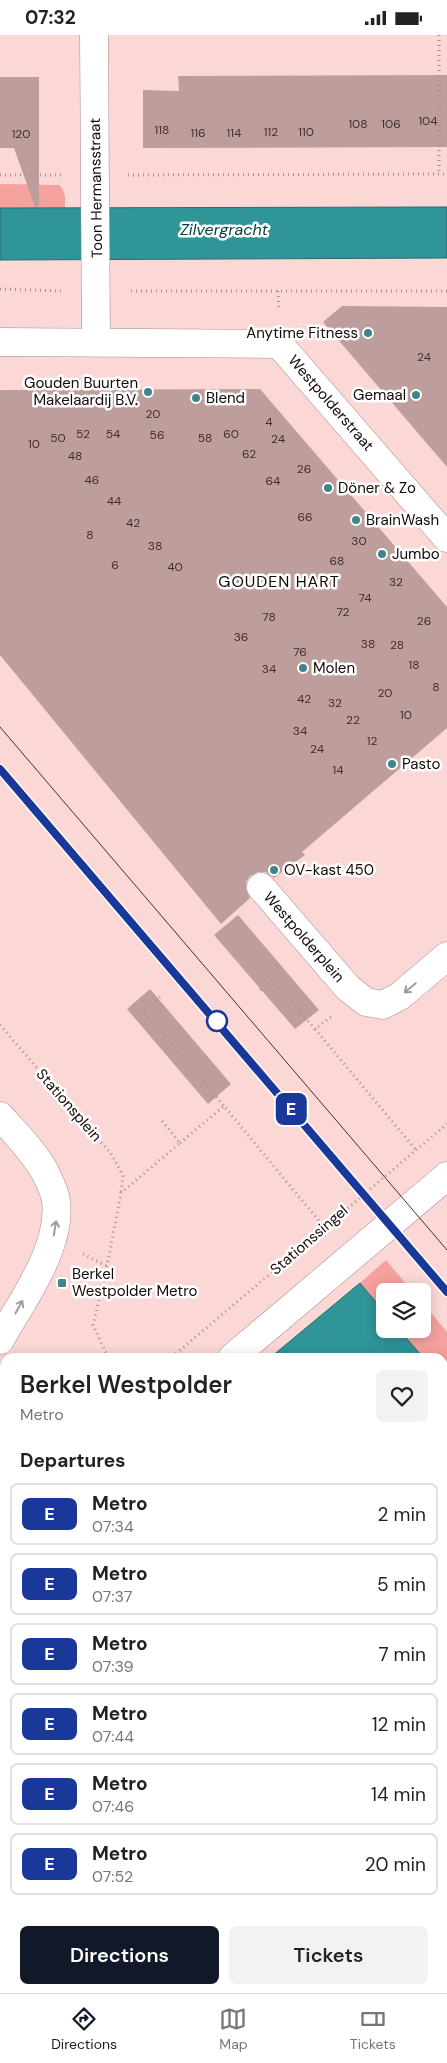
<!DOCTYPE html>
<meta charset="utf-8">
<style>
:root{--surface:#fff;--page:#f2f2f2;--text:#222;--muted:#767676;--line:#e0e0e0;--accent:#111827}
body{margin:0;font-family:"DM Sans",sans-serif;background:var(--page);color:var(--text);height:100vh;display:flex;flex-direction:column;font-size:19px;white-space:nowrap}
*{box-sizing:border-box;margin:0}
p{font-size:16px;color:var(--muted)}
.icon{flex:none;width:28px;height:28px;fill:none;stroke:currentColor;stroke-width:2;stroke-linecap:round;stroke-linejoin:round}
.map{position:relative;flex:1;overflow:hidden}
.panel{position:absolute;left:0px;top:1318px;width:448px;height:641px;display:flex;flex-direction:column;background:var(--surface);border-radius:15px 15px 0 0;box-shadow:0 2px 12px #0003}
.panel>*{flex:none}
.badge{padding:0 10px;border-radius:8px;font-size:18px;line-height:32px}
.buttons{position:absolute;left:376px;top:1248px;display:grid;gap:10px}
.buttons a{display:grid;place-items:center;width:55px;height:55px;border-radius:8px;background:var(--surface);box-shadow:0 2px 12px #0003;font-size:25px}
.map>.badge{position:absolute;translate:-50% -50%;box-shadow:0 0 0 2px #fff}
h2{padding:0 20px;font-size:19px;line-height:45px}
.round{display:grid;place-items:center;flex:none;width:52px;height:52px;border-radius:8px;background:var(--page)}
.headline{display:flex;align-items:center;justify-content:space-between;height:85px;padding:0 20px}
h1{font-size:24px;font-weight:600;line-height:38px}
.button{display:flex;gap:10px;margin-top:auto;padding:10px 20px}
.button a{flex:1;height:58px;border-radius:8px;background:var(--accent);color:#fff;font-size:20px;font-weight:600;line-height:58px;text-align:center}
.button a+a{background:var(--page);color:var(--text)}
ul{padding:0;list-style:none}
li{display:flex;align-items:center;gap:15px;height:62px;margin:0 10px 8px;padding:0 10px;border:2px solid var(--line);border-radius:8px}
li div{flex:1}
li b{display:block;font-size:19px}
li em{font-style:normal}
li .badge{min-width:55px;font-weight:700;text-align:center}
.status{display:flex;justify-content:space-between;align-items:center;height:35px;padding:0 25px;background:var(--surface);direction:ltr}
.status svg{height:14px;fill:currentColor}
.menu{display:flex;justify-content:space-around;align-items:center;height:70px;border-top:1px solid var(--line);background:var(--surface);font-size:14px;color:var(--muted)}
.menu a{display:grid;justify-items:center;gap:2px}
.menu .current{color:var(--accent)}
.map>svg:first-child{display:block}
.green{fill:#f5a19e}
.water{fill:#2f9599;stroke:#276b6e}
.building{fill:#be9e9c}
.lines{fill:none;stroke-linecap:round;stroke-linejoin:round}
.minor-casing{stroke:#a88987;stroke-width:29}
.path{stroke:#aa8f8e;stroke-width:3;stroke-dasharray:1 4;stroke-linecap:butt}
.minor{stroke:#fff;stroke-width:28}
.tram{stroke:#3f2f2f;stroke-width:1}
.oneway{stroke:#a19c9c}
.line-casing{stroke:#fff;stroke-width:11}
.line{stroke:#1a389a;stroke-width:8}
.poi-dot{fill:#3e8689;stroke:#fff;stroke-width:2}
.stop-dot{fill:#fff;stroke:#1a389a;stroke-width:2.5}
.labels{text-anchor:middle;stroke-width:5;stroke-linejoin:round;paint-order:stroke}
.number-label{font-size:12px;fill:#3e2e2d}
.street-label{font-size:15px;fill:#130808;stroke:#fff}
.poi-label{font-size:15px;fill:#130808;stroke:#fff;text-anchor:start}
.water-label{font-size:16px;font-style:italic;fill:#004042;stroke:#fff}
.neighbourhood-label{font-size:16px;letter-spacing:1px;fill:#130808;stroke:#fff}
</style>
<div class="status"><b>07:32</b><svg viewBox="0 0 49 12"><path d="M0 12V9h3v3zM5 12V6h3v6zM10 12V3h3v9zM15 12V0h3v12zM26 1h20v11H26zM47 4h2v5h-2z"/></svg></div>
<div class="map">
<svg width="447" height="1958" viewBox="0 0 447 1958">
<rect width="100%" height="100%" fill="#fbd8d6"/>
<g class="green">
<path d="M0 149 59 150C66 156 65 163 65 173H0Z"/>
<polygon points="386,1225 412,1256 385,1256 385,1278 360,1248"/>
<polygon points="423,1268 447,1297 447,1350 443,1345 442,1322 423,1322 398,1294 422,1294"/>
</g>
<g class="water">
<polygon points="447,172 447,223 0,225 0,173"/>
<polygon points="360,1248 385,1278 385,1294 398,1294 423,1322 271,1322"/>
<polygon points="443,1345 447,1350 447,1407 443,1402"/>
<polygon points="5,1570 5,1613 0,1612 0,1575"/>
<polygon points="5,1747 5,1954 26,1954 26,1958 0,1958 0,1748"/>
</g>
<g class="building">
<polygon points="447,40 447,112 143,113 143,55 179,56 178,41"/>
<polygon points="0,42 39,42 39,171 35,172 14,113 0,113"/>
<polygon points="342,271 447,272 447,432 323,287"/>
<polygon points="260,354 447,572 447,693 302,817 305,820 274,843 266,837 258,837 250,841 246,847 246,854 250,863 221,889 0,620 0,355"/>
<polygon points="238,880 319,975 295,994 214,900"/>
<polygon points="150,954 231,1049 208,1069 127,974"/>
</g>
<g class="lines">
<defs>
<g id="minor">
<polyline points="94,0 96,306"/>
<polyline points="0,307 279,309 447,503"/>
<polyline points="261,852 348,953 366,967 383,970 400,961 447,921"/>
<path d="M0 1081C16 1099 34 1117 45 1137 49 1145 55 1157 56 1166 62 1212 22 1266 0 1305"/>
<polyline points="233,1322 447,1141"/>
<polyline points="0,1523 5,1518"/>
</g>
</defs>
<use href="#minor" class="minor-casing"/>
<g class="path">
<polyline points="439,0 439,139"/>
<polyline points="0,140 62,140"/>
<polyline points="128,140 447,139"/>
<polyline points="0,254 62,256"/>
<polyline points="131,256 447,256"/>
<polyline points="278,256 279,276"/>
<polyline points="260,955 272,945 315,994"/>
<polyline points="160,962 143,976 224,1071"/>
<polyline points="331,982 315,994 416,1115"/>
<polyline points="0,990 112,1120 123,1141 121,1157"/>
<polyline points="180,1108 224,1071 324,1192"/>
<polyline points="83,1219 107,1231"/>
<polyline points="108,1322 93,1290 107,1231 121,1158 180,1108 162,1086"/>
<polyline points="172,1322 447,1089"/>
</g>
<use href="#minor" class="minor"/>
<g class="tram">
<polyline points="0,692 447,1215"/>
<polyline points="0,734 447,1257"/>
</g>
</g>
<defs><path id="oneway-shaft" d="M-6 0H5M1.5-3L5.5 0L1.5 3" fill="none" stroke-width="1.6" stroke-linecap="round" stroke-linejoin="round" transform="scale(1.25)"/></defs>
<g class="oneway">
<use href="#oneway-shaft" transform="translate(410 953) rotate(140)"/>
<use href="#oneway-shaft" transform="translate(55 1193) rotate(-81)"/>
<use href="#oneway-shaft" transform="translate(19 1272) rotate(-61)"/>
</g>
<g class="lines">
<defs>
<polyline id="line" points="0,734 447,1257"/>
</defs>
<use href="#line" class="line-casing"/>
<use href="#line" class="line"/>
</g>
<g class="poi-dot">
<circle cx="368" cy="298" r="5"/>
<circle cx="148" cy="357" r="5"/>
<circle cx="416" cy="360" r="5"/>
<circle cx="196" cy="363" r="5"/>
<circle cx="328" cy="453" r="5"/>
<circle cx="356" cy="485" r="5"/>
<circle cx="382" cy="519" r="5"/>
<circle cx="303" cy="633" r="5"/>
<circle cx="392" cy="729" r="5"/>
<circle cx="274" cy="835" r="5"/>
<rect x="57" y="1243" width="10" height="10" rx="2.5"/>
</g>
<circle class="stop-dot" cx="217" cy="986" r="10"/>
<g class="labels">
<g class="number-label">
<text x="428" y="90">104</text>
<text x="358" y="93">108</text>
<text x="391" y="93">106</text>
<text x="162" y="99">118</text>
<text x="271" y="101">112</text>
<text x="306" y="101">110</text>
<text x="198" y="102">116</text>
<text x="234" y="102">114</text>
<text x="21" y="103">120</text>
<text x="424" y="326">24</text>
<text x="153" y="383">20</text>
<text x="269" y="391">4</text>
<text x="83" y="403">52</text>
<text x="113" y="403">54</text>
<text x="231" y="403">60</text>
<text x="157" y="404">56</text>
<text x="58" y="407">50</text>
<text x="205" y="407">58</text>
<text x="278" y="408">24</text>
<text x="34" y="413">10</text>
<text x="249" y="423">62</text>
<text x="75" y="425">48</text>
<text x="304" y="438">26</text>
<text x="92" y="449">46</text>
<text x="273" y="450">64</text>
<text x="114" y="470">44</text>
<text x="305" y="486">66</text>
<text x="133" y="492">42</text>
<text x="90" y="504">8</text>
<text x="359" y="510">30</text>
<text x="155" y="515">38</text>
<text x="337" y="530">68</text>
<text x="115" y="534">6</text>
<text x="175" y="536">40</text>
<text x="396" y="551">32</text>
<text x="365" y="567">74</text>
<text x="343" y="581">72</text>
<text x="269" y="586">78</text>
<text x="424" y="590">26</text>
<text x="241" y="606">36</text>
<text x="368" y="613">38</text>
<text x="397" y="614">28</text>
<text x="300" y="621">76</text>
<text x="414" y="634">18</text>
<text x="269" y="638">34</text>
<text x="436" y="656">8</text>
<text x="385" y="662">20</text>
<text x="304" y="668">42</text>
<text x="335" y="672">32</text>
<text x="406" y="684">10</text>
<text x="353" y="689">22</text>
<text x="300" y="700">34</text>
<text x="372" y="710">12</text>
<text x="317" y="718">24</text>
<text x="338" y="739">14</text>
</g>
<g class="street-label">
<text transform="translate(96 153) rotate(-91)" y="5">Toon Hermansstraat</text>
<text transform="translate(331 368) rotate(49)" y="5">Westpolderstraat</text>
<text transform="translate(304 902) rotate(49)" y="5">Westpolderplein</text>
<text transform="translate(69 1070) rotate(49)" y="5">Stationsplein</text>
<text transform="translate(309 1205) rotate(-41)" y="5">Stationssingel</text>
</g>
<g class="poi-label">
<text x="358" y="303" text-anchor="end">Anytime Fitness</text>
<text x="138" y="353" text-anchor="end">Gouden Buurten<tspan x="138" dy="17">Makelaardij B.V.</tspan></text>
<text x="406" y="365" text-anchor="end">Gemaal</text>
<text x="206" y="368">Blend</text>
<text x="338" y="458">Döner &amp; Zo</text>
<text x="366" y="490">BrainWash</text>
<text x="392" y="524">Jumbo</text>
<text x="313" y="638">Molen</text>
<text x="402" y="734">Pasto</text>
<text x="284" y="840">OV-kast 450</text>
<text x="72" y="1244">Berkel<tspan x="72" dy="17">Westpolder Metro</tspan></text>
</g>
<g class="water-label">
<text x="224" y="200">Zilvergracht</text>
</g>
<g class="neighbourhood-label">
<text x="279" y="552">GOUDEN HART</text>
</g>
</g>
</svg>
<div class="buttons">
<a><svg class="icon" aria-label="layers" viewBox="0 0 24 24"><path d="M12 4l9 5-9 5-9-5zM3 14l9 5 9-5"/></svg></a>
</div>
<b class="badge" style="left:291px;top:1074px;background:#1a389a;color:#fff">E</b>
<section class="panel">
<div class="headline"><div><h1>Berkel Westpolder</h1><p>Metro</p></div><a class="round"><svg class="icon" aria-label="heart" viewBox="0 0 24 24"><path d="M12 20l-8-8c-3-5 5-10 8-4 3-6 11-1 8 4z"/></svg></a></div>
<h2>Departures</h2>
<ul>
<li><span class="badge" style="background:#1a389a;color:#fff">E</span><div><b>Metro</b><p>07:34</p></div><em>2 min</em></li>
<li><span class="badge" style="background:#1a389a;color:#fff">E</span><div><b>Metro</b><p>07:37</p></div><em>5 min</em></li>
<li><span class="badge" style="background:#1a389a;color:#fff">E</span><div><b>Metro</b><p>07:39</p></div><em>7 min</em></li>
<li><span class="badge" style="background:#1a389a;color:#fff">E</span><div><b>Metro</b><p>07:44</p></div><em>12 min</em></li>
<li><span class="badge" style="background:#1a389a;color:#fff">E</span><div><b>Metro</b><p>07:46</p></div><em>14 min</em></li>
<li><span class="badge" style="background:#1a389a;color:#fff">E</span><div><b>Metro</b><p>07:52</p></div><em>20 min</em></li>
</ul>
<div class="button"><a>Directions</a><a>Tickets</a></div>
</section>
</div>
<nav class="menu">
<a class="current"><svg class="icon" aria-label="directions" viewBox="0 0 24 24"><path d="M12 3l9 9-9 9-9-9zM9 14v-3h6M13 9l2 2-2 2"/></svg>Directions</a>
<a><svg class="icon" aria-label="map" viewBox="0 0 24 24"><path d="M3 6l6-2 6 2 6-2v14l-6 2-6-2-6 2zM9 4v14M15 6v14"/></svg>Map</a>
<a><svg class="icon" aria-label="tickets" viewBox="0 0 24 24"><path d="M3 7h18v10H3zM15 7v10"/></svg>Tickets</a>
</nav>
